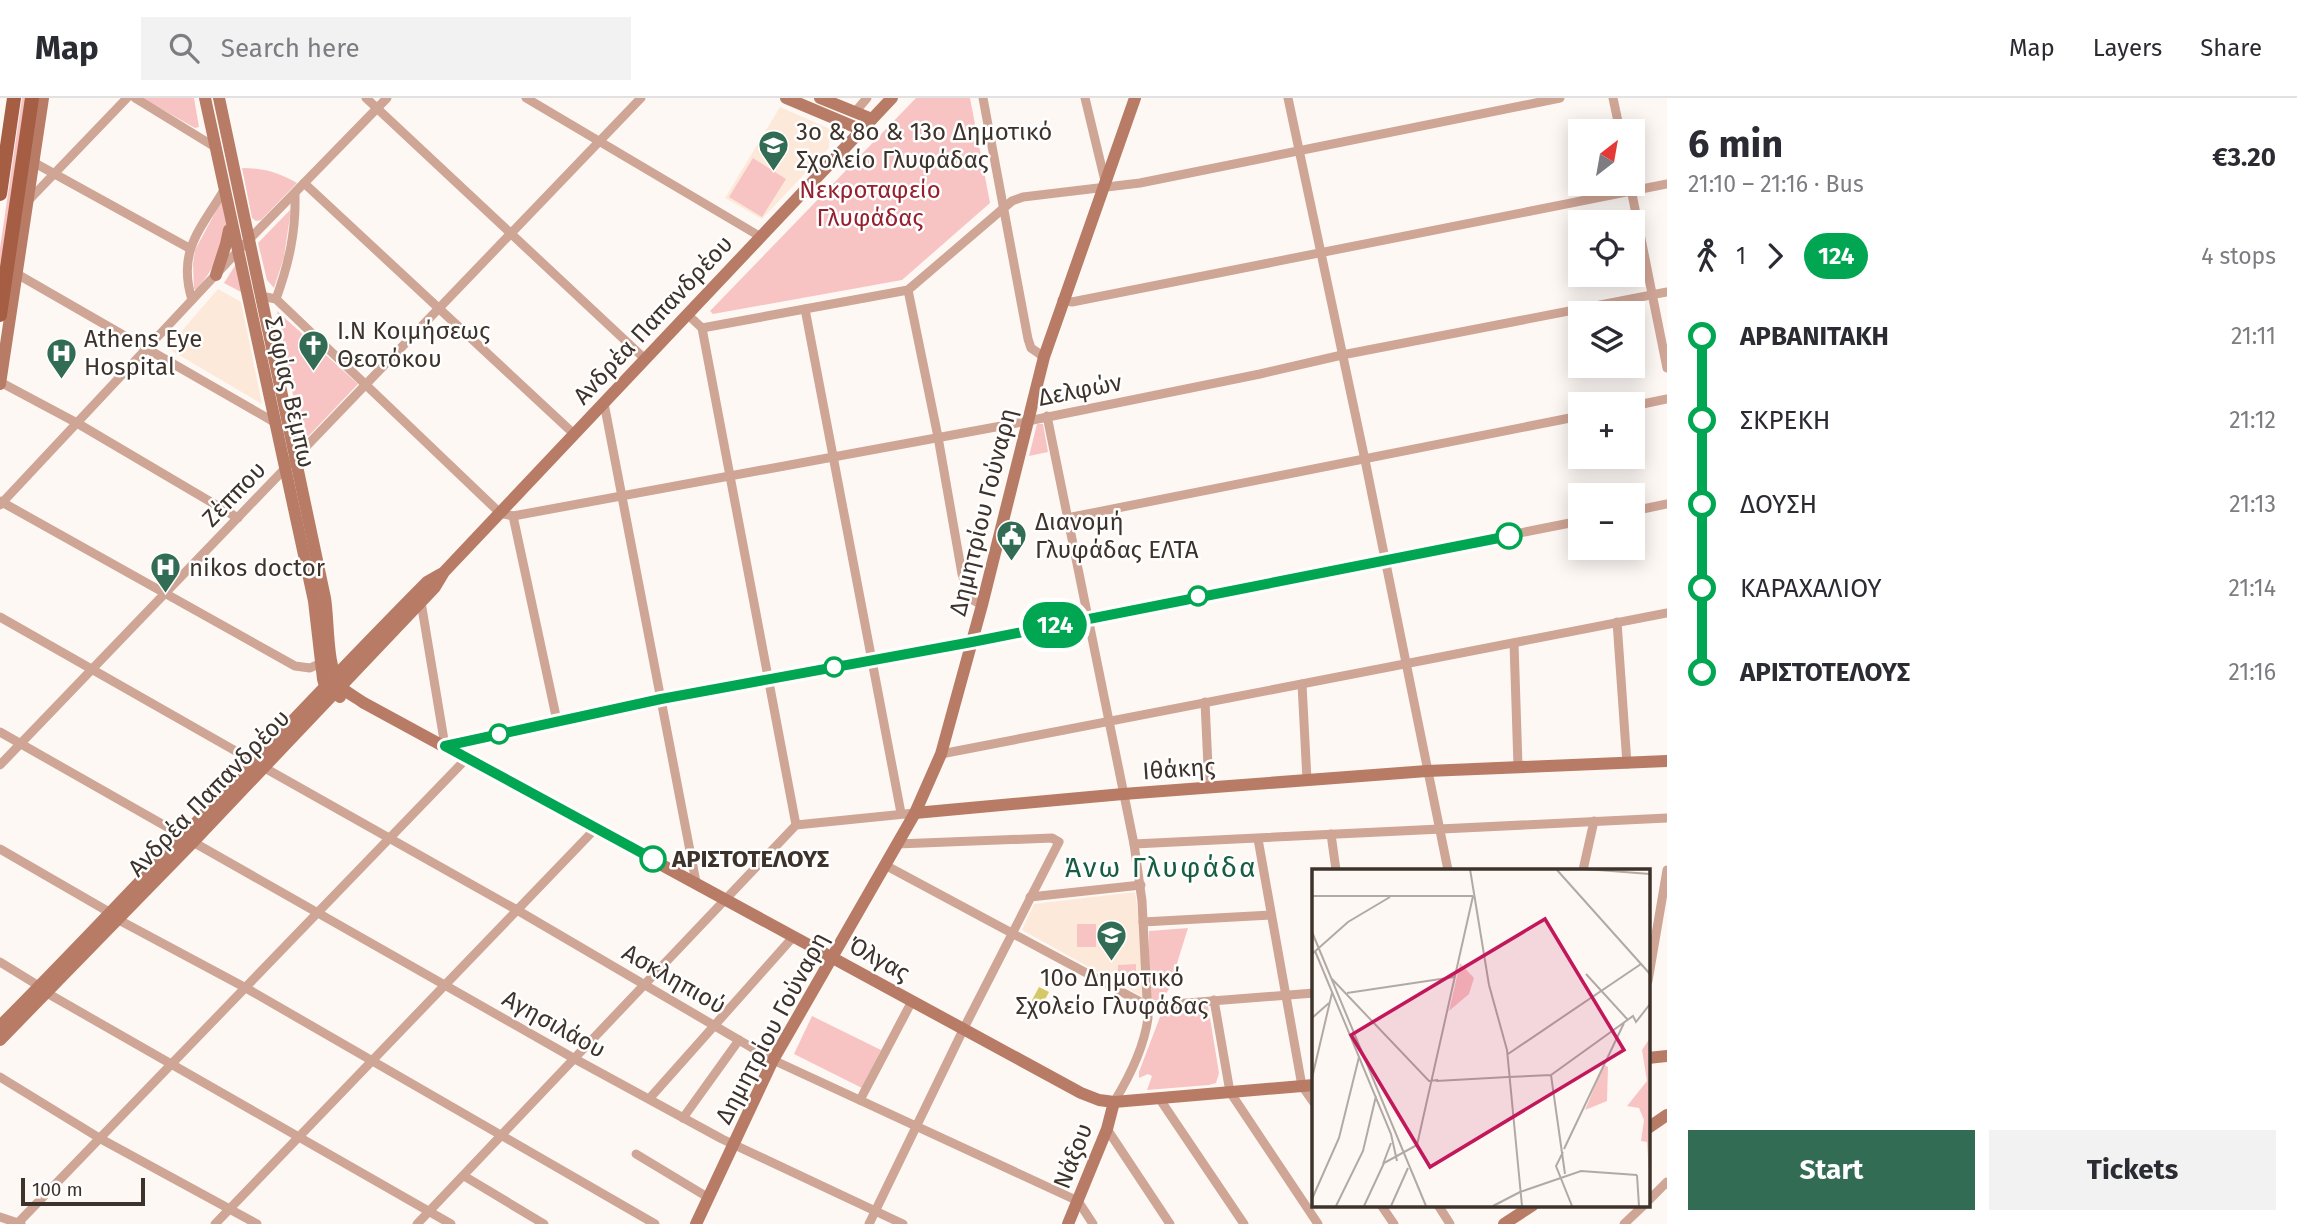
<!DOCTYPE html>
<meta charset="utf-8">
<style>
:root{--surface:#fff;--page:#f2f2f3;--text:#2b2b33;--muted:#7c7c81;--line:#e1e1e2;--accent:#326c54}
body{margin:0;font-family:"Fira Sans",sans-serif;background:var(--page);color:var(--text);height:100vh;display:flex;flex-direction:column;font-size:26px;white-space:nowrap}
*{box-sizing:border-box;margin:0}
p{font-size:23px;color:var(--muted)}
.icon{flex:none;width:38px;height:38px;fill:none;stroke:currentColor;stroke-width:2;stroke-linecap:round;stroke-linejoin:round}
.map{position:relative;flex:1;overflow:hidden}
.panel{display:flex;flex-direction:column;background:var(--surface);width:630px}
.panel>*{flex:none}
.badge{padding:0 14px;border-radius:23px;font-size:24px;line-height:46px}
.needle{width:46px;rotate:31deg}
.buttons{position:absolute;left:1568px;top:21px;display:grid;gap:14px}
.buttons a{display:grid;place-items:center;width:77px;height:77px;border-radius:0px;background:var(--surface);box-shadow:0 4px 18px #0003;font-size:35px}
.scale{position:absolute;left:21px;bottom:18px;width:124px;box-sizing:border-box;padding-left:7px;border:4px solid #3e332b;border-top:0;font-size:19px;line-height:24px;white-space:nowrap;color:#3e332b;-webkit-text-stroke:5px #fff;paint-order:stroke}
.map>.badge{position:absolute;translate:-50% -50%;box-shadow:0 0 0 4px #fff}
.legs{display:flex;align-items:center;gap:10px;height:77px;padding:0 21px;font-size:23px}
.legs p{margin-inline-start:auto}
.overview{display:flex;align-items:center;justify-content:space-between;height:119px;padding:0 21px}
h1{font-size:38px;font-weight:700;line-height:52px}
.button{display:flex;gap:14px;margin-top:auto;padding:14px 21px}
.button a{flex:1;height:80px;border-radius:0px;background:var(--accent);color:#fff;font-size:28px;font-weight:700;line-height:80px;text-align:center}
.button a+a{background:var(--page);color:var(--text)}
ul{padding:0 21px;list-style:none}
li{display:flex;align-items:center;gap:24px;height:84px;font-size:26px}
li i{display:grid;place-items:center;width:10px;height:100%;margin:0 9px;background:currentColor}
li i::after{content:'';width:18px;height:18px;margin:-9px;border:5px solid;border-radius:50%;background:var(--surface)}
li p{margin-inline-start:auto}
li:first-child i{background:linear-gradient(#0000 50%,currentColor 0)}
li:last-child i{background:linear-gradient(currentColor 50%,#0000 0)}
header{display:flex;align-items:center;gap:42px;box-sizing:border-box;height:98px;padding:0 35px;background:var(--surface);border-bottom:2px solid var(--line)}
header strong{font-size:33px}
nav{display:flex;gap:38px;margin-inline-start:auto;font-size:24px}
.search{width:490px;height:63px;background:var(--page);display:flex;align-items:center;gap:18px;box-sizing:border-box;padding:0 24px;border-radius:0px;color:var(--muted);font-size:26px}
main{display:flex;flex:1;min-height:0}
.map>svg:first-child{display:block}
.built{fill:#fde9d9}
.green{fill:#f8c4c3}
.water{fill:#d4c966}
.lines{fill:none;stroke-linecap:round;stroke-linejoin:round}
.street{stroke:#cfa596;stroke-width:9}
.secondary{stroke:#b87c66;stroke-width:12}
.primary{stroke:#a55d43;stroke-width:14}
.line-1-casing{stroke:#fff;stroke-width:16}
.line-1{stroke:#00a651;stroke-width:10}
.stop-1-dot{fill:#fff;stroke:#00a651;stroke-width:3.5}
.labels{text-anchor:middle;stroke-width:5;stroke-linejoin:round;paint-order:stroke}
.poi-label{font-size:24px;fill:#3e332b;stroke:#fff;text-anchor:start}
.park-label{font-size:24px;fill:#95212f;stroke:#fff}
.street-label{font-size:24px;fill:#3e332b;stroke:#fff}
.stop-label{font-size:24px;font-weight:bold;fill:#3e332b;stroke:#fff;text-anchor:start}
.quarter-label{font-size:28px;letter-spacing:2px;fill:#175d44;stroke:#fff}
.inset-road{fill:none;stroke:#b1a9a4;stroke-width:2}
.view{fill:#c2185b;fill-opacity:0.15;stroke:#c2185b;stroke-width:3.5}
.inset-edge{fill:none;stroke:#3e332b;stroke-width:3.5}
</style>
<header>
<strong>Map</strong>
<div class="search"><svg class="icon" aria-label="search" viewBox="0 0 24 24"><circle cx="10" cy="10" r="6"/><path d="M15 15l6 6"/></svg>Search here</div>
<nav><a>Map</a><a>Layers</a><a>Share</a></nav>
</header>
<main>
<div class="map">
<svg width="1667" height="1126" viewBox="0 0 1667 1126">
<rect width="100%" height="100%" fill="#fdf8f4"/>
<g class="built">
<polygon points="780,9 830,31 829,50 762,121 725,100"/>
<polygon points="218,191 241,204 262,306 167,250"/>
<polygon points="1135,794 1139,821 1143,899 1022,832 1034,806"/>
</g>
<g class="green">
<polygon points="22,0 26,0 0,179 0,150"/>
<polygon points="142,0 194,0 199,29 195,30"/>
<polygon points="916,0 970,0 990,105 902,182 713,216 710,213"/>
<polygon points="753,60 786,81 762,119 729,99"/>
<path d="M242 70C264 70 279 75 297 85L261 122 256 123 252 120Z"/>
<path d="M222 102C223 109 227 117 227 125 228 146 210 177 196 192L194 191 193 166 195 152Z"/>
<polygon points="291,111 284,159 274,190 267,182 258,145"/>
<polygon points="236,166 243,195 224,185"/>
<polygon points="277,213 358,286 302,345"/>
<polygon points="1037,326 1043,326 1048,354 1029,358"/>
<rect x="1077" y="826" width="19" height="23"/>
<polygon points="1188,830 1169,891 1162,902 1149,902 1149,833"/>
<polygon points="1136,866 1136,878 1118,878 1118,867"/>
<polygon points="1208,908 1219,975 1216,985 1209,987 1147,992 1152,978 1148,976 1139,980 1139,974 1163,911"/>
<polygon points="812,918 881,952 862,990 794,956"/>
</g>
<polygon class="water" points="1039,889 1049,894 1041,909 1031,904"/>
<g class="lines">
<g class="street">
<polyline points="135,0 215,49"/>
<polyline points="366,0 645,261"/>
<polyline points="526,0 761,139"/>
<polyline points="983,0 1028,241 1031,250 1044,259"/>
<polyline points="1085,0 1105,83"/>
<polyline points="1288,0 1365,362 1448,772"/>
<polyline points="1613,0 1620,33"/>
<polyline points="855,14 867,0"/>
<polyline points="33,64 189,150"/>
<polyline points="304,85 574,336"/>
<polyline points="1630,86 1667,270"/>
<polyline points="28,103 127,0"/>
<polyline points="17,176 276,325"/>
<polyline points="908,192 938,339 962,476 971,501 982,507"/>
<polyline points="261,198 276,201 500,415 513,418 1028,323 1260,276 1342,257 1667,194"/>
<path d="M276 201C289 165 296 134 295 96"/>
<path d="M192 202C177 153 200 132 224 92"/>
<polyline points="1062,202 1072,204 1667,86"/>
<polyline points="805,211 901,715"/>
<polyline points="687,216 702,230 908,192 1012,103 1023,99 1140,85 1560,0"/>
<polyline points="702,230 796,727"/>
<polyline points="0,284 77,325 238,420"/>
<polyline points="604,305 696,784"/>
<polyline points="1633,308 1667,301"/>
<path d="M1047 318 1134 746 1142 803 1148 920C1144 950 1130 978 1114 1004"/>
<polyline points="0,403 295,568 310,570 321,565"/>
<polyline points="0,407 237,154 387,0"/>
<polyline points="1633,413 1667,406"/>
<polyline points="513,418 557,623"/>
<polyline points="1067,420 1580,318"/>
<polyline points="421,504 445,648 661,601 972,544 1580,423"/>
<polyline points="0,519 255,664"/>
<polyline points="1617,524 1627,666"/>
<polyline points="1514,545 1518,668"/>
<polyline points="1302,586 1307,682"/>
<polyline points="1205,604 1209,690"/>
<polyline points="0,634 183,738"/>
<polyline points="941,656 1667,515"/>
<polyline points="0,667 641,0"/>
<polyline points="263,669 517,812 773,962 1078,1103 1093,1126"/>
<polyline points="1331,736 1336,772"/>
<polyline points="1258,741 1302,988 1314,1005"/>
<polyline points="193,744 575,961 722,1041 903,1126"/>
<polyline points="1134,746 1667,720"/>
<polyline points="0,751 109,814"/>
<polyline points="885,767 1148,908 1314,895"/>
<polyline points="1583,772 1594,723"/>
<polyline points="1030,799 1141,787"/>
<polyline points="117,821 246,890 655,1126"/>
<polyline points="1143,824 1271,817"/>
<polyline points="0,864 39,888"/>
<polyline points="1648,883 1667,772"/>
<polyline points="47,895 451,1126"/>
<polyline points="1214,902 1230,994 1318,1126"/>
<polyline points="0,979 101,1041 257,1126"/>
<polyline points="1159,1000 1244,1126"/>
<polyline points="649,1001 794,838"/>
<polyline points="860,1002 912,903"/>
<polyline points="683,1020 739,942"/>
<polyline points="1107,1031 1170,1126"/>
<polyline points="636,1056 709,1100"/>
<polyline points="464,1078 544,1126"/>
<polyline points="1648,1103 1667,1084"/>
<polyline points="1381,1107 1394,1126"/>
<polyline points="1438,1107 1450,1126"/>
<polyline points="0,1119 21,1126"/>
<polyline points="17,1126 467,660"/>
<polyline points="215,1126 596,730"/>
<polyline points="417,1126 796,727 915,715"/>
<polyline points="869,1126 964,930 1059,744 1052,740 897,746"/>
<polyline points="1624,1126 1644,1107"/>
</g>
<g class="secondary">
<polyline points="205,0 314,503 323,581 325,588 340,599"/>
<path d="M219 0 325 500C329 523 326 571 341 589 347 595 357 600 364 605L1081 995 1099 1002 1114 1004 1314 987"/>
<polyline points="786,0 862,32"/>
<polyline points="820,0 872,21"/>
<polyline points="216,177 226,146 229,132"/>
<polyline points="0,286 43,0"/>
<polyline points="915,715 1123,696 1427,673 1667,663"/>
<path d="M0 928C145 782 282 630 427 484L441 476"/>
<polyline points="0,942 193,744 435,489 444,474 892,0"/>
<polyline points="1648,960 1667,958"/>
<polyline points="1648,1030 1667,1017"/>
<polyline points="696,1126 773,962 915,715 941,656 982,507 1044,259 1135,0"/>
<polyline points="1068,1126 1107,1031 1114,1004"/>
<polyline points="1504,1126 1533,1107"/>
</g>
<g class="primary">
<polyline points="0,96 14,0"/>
<polyline points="0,217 32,0"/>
</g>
</g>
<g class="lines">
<defs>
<polyline id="line-1" points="653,761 445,648 661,601 972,544 1509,438"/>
</defs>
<use href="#line-1" class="line-1-casing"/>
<use href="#line-1" class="line-1"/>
</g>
<defs>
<symbol id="school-pin" viewBox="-11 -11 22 30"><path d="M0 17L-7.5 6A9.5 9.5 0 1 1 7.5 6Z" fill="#326c54" stroke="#fff"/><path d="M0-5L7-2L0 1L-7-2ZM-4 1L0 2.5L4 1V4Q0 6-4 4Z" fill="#fff"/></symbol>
<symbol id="church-pin" viewBox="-11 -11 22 30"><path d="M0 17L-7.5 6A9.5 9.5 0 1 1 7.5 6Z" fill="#326c54" stroke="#fff"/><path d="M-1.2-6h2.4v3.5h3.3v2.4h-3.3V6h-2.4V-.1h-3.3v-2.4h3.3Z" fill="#fff"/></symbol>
<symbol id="hospital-pin" viewBox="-11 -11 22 30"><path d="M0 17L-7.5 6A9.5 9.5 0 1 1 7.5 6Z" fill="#326c54" stroke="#fff"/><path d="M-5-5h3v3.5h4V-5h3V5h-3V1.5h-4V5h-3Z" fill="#fff"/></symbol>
<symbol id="civic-pin" viewBox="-11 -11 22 30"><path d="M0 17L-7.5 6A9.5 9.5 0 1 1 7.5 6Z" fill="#326c54" stroke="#fff"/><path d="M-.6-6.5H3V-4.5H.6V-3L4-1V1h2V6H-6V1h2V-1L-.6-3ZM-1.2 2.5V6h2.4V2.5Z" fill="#fff"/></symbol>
</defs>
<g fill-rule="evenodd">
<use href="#school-pin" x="756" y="30" width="35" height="47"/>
<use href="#church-pin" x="296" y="230" width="35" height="47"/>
<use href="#hospital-pin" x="44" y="238" width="35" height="47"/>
<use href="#civic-pin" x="994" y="420" width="35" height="47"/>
<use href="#hospital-pin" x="148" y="452" width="35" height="47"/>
<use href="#school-pin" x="1094" y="820" width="35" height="47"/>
</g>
<g class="stop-1-dot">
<circle cx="1509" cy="438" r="12"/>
<circle cx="1198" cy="498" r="9"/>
<circle cx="834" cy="569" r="9"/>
<circle cx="499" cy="636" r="9"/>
<circle cx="653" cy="761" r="12"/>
</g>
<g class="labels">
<g class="poi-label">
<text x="796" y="42">3ο &amp; 8ο &amp; 13ο Δημοτικό<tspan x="796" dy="28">Σχολείο Γλυφάδας</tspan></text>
<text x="337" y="241">Ι.Ν Κοιμήσεως<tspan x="337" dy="28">Θεοτόκου</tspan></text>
<text x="84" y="249">Athens Eye<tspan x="84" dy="28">Hospital</tspan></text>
<text x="1035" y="432">Διανομή<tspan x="1035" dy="28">Γλυφάδας ΕΛΤΑ</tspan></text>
<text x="189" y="478">nikos doctor</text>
<text x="1112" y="888" text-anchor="middle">10o Δημοτικό<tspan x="1112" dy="28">Σχολείο Γλυφάδας</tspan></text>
</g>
<g class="park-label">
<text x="870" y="100">Νεκροταφείο<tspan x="870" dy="28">Γλυφάδας</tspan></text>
</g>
<g class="street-label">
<text transform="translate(653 222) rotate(-47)" y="8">Ανδρέα Παπανδρέου</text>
<text transform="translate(1080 292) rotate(-11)" y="8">Δελφών</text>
<text transform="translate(290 294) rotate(77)" y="8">Σοφίας Βέμπω</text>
<text transform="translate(234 396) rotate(-46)" y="8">Ζέππου</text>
<text transform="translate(983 414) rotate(-76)" y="8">Δημητρίου Γούναρη</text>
<text transform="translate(1179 671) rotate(-4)" y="8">Ιθάκης</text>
<text transform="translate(209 695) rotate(-46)" y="8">Ανδρέα Παπανδρέου</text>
<text transform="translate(879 861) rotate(29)" y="8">Όλγας</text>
<text transform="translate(674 881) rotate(30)" y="8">Ασκληπιού</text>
<text transform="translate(554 926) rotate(29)" y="8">Αγησιλάου</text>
<text transform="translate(772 930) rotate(-62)" y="8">Δημητρίου Γούναρη</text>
<text transform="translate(1073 1058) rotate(-69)" y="8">Νάξου</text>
</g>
<g class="stop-label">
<text x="672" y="769">ΑΡΙΣΤΟΤΕΛΟΥΣ</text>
</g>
<g class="quarter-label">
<text x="1161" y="779">Άνω Γλυφάδα</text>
</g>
</g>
<g transform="translate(1312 771)">
<rect width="338" height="338" fill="#fdf8f4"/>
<path d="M148 94 162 109 157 125 137 142ZM338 169V303H337L335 273 329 272 332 251 327 239 315 237 335 212 330 181ZM292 196 296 198 295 232 273 241Z" fill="#f8c4c3"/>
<path class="inset-road" d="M158 0 177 116 195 181 210 337M273 0 338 5M245 1 338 105M0 27H161M0 63 114 337M3 82 79 265 85 292M0 85 36 53 78 28M274 105 316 151M20 110 117 212 126 211M35 124 142 108M0 149 17 134M196 185 329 95M239 206 253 305M196 208 239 206 321 147 324 153 338 135M0 209 20 124M124 212 196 208M252 280 312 154M251 283 244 297 260 337M71 295 79 274M325 306 327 337M208 323 269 302 325 306M0 330 27 269 47 188M24 337 51 282 64 227M52 337 72 294 105 276 161 27M79 337 96 299M181 337 208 323"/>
<path class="view" d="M233 50 312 181 118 298 39 166Z"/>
<rect width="338" height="338" class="inset-edge"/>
</g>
</svg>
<div class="buttons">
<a><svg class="needle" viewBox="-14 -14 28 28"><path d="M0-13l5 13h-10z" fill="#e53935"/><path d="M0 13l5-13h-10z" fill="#7c7c81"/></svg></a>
<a><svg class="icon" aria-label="locate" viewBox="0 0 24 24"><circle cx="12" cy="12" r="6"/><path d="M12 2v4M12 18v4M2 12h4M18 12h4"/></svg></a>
<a><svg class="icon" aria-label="layers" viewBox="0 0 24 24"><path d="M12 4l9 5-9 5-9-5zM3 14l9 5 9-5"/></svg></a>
<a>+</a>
<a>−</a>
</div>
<div class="scale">100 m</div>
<b class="badge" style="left:1055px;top:527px;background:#00a651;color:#fff">124</b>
</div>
<section class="panel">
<div class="overview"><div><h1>6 min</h1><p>21:10 – 21:16 · Bus</p></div><b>€3.20</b></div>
<div class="legs"><svg class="icon" aria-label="walk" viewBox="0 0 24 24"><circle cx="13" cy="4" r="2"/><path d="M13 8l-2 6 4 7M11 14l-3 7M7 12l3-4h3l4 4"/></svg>1<svg class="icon" aria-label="forward" viewBox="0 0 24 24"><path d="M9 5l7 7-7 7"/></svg><b class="badge" style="background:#00a651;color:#fff">124</b><p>4 stops</p></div>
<ul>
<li><i style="color:#00a651"></i><b>ΑΡΒΑΝΙΤΑΚΗ</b><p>21:11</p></li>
<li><i style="color:#00a651"></i><span>ΣΚΡΕΚΗ</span><p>21:12</p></li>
<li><i style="color:#00a651"></i><span>ΔΟΥΣΗ</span><p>21:13</p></li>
<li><i style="color:#00a651"></i><span>ΚΑΡΑΧΑΛΙΟΥ</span><p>21:14</p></li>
<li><i style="color:#00a651"></i><b>ΑΡΙΣΤΟΤΕΛΟΥΣ</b><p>21:16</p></li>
</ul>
<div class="button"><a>Start</a><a>Tickets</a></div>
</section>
</main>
